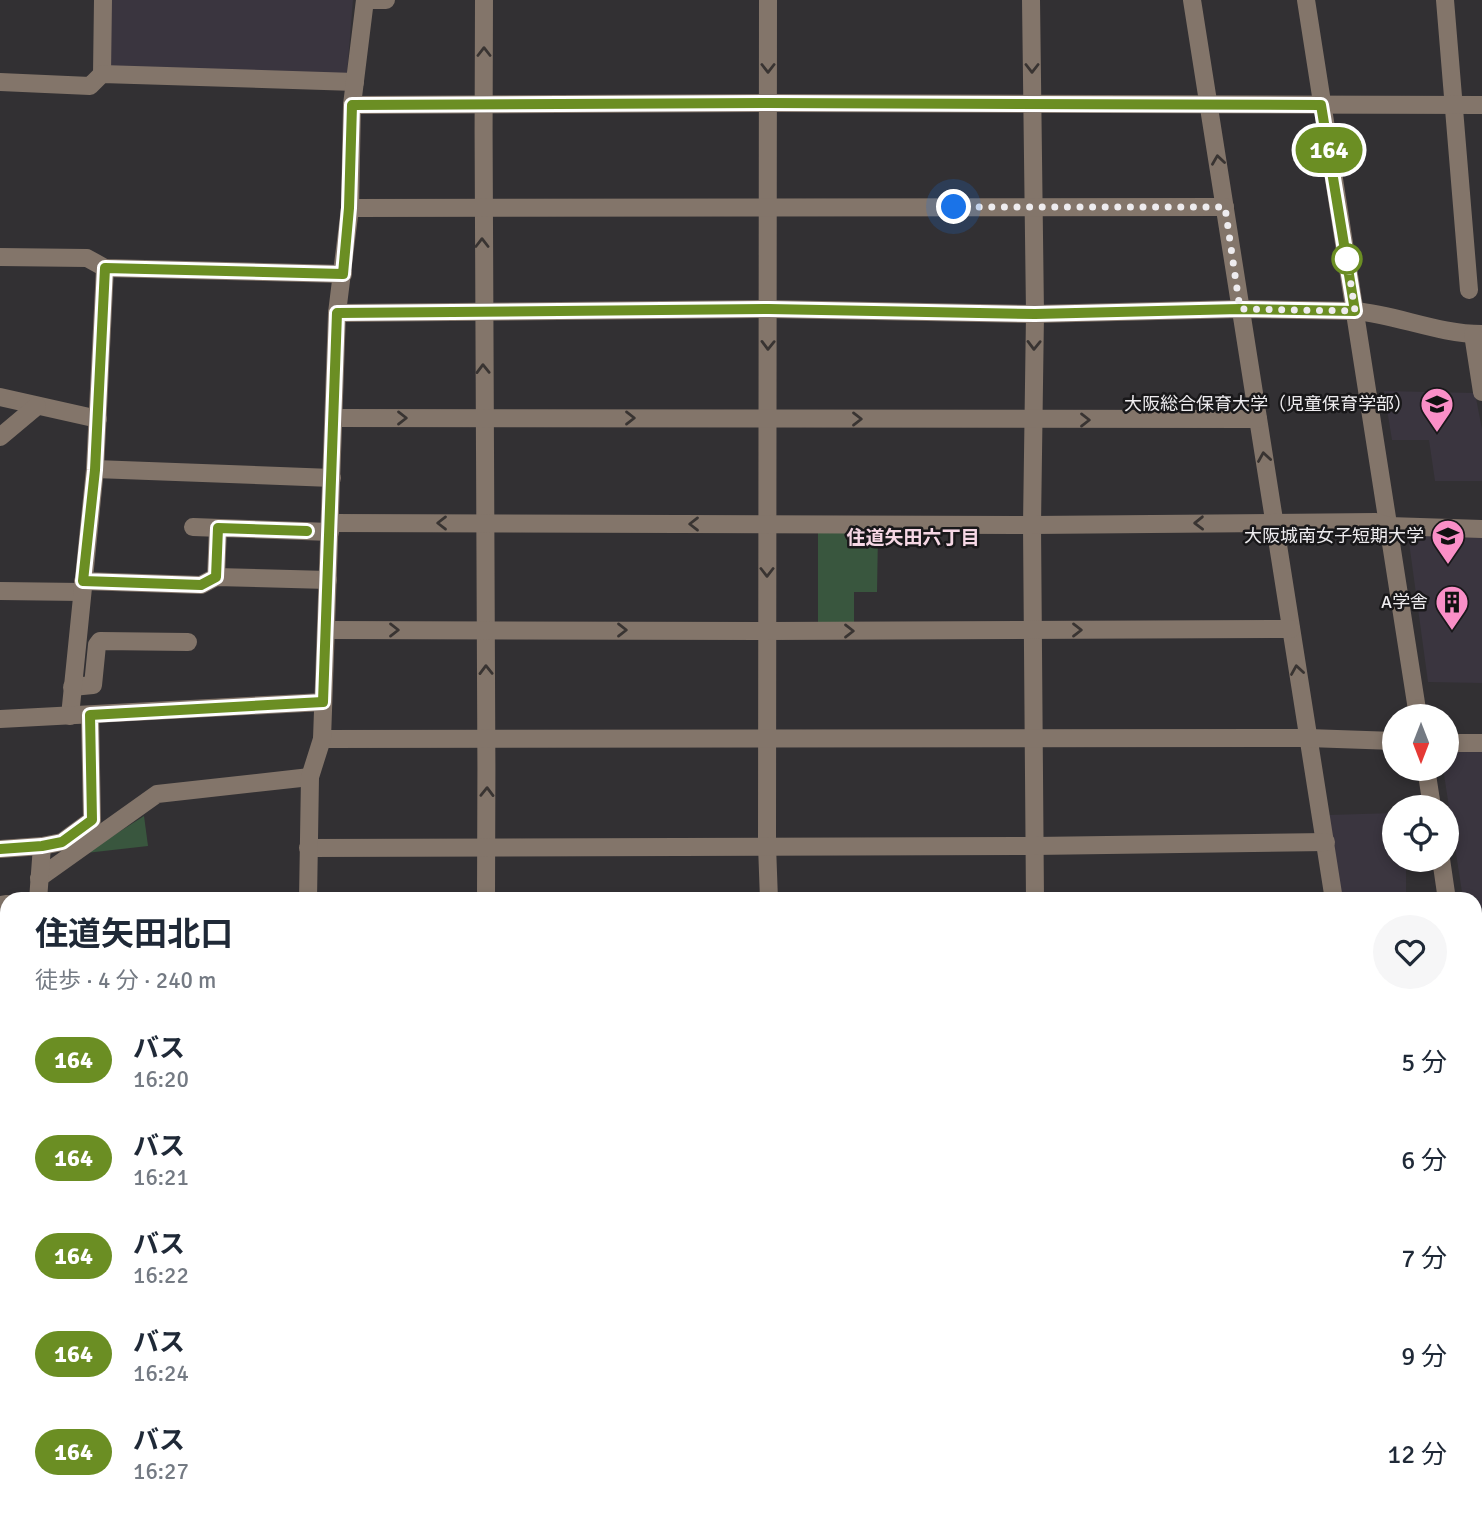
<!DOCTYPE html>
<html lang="ja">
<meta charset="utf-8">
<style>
:root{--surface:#fff;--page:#f6f6f7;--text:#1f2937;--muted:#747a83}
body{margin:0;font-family:Signika,"Noto Sans JP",sans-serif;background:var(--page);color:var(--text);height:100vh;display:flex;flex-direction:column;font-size:26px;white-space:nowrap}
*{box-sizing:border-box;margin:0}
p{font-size:23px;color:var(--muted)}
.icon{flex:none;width:38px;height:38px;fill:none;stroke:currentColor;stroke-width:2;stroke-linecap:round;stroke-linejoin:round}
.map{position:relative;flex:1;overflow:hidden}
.sheet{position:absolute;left:0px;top:892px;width:1482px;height:625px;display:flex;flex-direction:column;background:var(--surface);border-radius:21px 21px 0 0;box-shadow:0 4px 10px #0003}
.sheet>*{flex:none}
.badge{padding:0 14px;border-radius:23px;font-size:24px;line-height:46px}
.needle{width:46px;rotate:180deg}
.controls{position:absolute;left:1382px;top:704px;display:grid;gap:14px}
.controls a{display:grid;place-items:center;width:77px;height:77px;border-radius:50%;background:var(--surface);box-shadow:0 4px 10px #0003;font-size:35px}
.you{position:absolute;width:35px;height:35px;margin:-18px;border:5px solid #fff;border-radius:50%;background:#1a73e8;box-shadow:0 0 0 10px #1a73e833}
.map>.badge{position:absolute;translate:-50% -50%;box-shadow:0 0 0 4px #fff}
.round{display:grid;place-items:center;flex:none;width:74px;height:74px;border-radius:37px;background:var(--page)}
.summary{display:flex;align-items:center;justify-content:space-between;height:119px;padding:0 35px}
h1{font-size:33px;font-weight:700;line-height:52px}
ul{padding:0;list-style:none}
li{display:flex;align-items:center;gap:21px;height:98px;padding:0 35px}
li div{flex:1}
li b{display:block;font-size:26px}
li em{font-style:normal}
li .badge{min-width:77px;font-weight:700;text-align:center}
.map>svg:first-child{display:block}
.built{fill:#3a353f}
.green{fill:#39563e}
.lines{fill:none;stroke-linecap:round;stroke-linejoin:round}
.river{stroke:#051f22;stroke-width:26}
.minor{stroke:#83756a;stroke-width:18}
.highway{stroke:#f5d3b7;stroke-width:21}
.oneway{stroke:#393432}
.line-casing{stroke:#fff;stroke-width:16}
.line{stroke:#6b8e23;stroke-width:10}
.walk{stroke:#eeecef;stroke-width:7;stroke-dasharray:0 12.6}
.stop-dot{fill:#fff;stroke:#6b8e23;stroke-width:3.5}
.labels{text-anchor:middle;stroke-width:5;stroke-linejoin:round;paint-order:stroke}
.poi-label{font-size:18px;fill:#eeecef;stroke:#19181a;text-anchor:end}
.neighbourhood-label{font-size:19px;font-weight:bold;fill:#f6d7e5;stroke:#19181a}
</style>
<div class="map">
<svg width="1482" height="1517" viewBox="0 0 1482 1517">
<rect width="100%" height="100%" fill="#323033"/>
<g class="built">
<polygon points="108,0 353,0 347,74 111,67"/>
<polygon points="1384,391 1475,393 1482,429 1482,481 1435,481 1429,440 1392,440"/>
<polygon points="1408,535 1482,535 1482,683 1428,682"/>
<polygon points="1447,751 1482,752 1482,949 1475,949 1475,900 1463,899 1443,768 1447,768"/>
<polygon points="1395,813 1395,859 1406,859 1406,899 1340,899 1328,815"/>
<rect x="1112" y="1510" width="223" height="7"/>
<rect x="1357" y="1510" width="108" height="7"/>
</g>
<g class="green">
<polygon points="818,533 878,533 877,592 854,592 854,625 818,625"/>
<polygon points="144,816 148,846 86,853"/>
</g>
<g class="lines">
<polyline class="river" points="1072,1510 1072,1517"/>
<g class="minor">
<path d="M484 0C482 300 488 600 486 900"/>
<polyline points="768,0 767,845 769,900"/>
<polyline points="1031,0 1035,314 1032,525 1035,900"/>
<polyline points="1192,0 1334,900"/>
<polyline points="1306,0 1418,716"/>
<polyline points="1445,0 1469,290"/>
<polyline points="102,74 103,0"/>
<polyline points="0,82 90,86 102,74 355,82"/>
<polyline points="352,105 768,103 1482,105"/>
<polyline points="350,208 1225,207"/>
<polyline points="0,257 87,258 105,268 343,274"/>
<path d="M337 313 769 309 1035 314 1240 309 1355 311C1398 315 1438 334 1482 334"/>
<polyline points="1473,334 1482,392"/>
<polyline points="0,397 98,419"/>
<polyline points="334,418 1258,419"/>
<polyline points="0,437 37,406"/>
<polyline points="95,469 332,478"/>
<polyline points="330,523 1032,525 1376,522 1389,526 1482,529"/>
<polyline points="193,527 330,532"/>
<polyline points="216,577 218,528"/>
<polyline points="83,581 201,585 216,577 328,580"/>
<polyline points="0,591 82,592"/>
<polyline points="326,630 767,631 1291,629"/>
<polyline points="72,687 93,685 97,645 100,641 188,642"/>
<polyline points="70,716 95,469 105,268"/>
<polyline points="0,719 323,702"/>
<polyline points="322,739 1308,738 1395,741"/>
<polyline points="1447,743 1482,743"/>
<polyline points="1426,768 1432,807"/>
<polyline points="308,848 1034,846 1326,842"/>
<polyline points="0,849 42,846 62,842 92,820 90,715"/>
<polyline points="1441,859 1447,900"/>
<polyline points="39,878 157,794 310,777"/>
<polyline points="38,900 42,846"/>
<polyline points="308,900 310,777 322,739 337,313 350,208 352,105 365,0 386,0"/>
<polyline points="0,905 7,904"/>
<polyline points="1475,956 1482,957"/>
<polyline points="0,977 7,976"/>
<polyline points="1475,1081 1482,1125"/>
<polyline points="1475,1333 1482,1333"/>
<polyline points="0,1465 7,1465"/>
<polyline points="68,1510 69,1517"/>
<polyline points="671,1510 671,1517"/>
<polyline points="801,1510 801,1517"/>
<polyline points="1045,1510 1045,1517"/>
<polyline points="282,1517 285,1510"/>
<polyline points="455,1517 455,1510"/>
<polyline points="1107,1517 1107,1510"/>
<polyline points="1346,1517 1346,1510"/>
</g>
<g class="highway">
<polyline points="0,1166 7,1166"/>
<polyline points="1475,1175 1482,1175"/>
<polyline points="0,1190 7,1190"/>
<polyline points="1475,1194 1482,1194"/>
</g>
</g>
<defs><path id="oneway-chevron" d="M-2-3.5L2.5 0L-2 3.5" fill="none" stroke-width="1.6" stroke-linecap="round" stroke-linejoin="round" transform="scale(1.75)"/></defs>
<g class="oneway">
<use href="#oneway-chevron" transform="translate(484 52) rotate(-90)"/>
<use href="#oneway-chevron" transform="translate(768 68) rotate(90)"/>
<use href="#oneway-chevron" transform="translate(1032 68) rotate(90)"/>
<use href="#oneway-chevron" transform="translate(1218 160) rotate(-98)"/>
<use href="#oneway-chevron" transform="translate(482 243) rotate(-90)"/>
<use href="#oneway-chevron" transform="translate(768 345) rotate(91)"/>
<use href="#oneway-chevron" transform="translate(1034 345) rotate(91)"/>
<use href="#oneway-chevron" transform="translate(483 369) rotate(-91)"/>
<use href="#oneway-chevron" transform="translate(402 418)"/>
<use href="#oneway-chevron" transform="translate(630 418)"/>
<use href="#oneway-chevron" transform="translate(857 419)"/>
<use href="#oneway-chevron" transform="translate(1085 420)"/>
<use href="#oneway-chevron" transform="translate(1264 457) rotate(-99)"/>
<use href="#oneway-chevron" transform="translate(442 523) rotate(-180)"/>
<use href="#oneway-chevron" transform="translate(1199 523) rotate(179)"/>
<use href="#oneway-chevron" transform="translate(694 524) rotate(-180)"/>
<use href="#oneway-chevron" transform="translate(767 572) rotate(90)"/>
<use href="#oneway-chevron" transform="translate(394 630)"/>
<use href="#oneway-chevron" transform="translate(622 630)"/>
<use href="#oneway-chevron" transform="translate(1077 630)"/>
<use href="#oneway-chevron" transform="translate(849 631)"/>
<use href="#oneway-chevron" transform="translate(486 670) rotate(-91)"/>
<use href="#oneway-chevron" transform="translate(1297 670) rotate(-99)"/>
<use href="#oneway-chevron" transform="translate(487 792) rotate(-89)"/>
</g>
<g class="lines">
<defs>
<polyline id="line" points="0,849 42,846 62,842 92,820 90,715 323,702 337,313 769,309 1035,314 1240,309 1355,311 1321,105 768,103 352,105 349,208 343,274 105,268 95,470 83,581 201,585 216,577 218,528 307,531"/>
</defs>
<use href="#line" class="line-casing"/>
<use href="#line" class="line"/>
<polyline class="walk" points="954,207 1225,207 1240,309 1355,311 1347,259"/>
</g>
<defs>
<symbol id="university-pin" viewBox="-11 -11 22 30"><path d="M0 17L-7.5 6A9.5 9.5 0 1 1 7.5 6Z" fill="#fa8fc7" stroke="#19181a"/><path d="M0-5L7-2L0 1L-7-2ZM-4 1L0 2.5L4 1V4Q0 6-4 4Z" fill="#111"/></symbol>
<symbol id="building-pin" viewBox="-11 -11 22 30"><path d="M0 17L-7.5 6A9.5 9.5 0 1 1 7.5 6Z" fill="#fa8fc7" stroke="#19181a"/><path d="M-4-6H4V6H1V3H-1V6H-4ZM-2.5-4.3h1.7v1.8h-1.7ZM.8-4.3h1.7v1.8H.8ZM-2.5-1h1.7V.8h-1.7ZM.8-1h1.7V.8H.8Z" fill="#111"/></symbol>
</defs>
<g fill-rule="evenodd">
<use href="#university-pin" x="1418" y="385" width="38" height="52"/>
<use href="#university-pin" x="1429" y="517" width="38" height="52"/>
<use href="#building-pin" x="1433" y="583" width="38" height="52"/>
</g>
<circle class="stop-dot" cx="1347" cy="259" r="14"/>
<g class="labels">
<g class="poi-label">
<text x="1412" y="410">大阪総合保育大学（児童保育学部）</text>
<text x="1424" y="542">大阪城南女子短期大学</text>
<text x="1428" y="608">A学舎</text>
</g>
<g class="neighbourhood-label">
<text x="913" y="544">住道矢田六丁目</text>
</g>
</g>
</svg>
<div class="controls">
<a><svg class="needle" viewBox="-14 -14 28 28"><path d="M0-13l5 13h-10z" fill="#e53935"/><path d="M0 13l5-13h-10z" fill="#747a83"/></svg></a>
<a><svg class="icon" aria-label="locate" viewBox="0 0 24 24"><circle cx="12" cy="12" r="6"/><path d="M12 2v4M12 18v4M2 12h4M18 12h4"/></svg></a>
</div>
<div class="you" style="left:954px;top:207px"></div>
<b class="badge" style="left:1329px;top:150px;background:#6b8e23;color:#fff">164</b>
<section class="sheet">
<div class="summary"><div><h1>住道矢田北口</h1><p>徒歩 · 4 分 · 240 m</p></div><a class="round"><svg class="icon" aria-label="heart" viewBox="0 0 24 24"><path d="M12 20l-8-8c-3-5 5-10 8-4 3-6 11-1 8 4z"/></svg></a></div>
<ul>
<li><span class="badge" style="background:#6b8e23;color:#fff">164</span><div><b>バス</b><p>16:20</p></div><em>5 分</em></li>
<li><span class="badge" style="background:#6b8e23;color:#fff">164</span><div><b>バス</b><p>16:21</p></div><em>6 分</em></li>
<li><span class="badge" style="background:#6b8e23;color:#fff">164</span><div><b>バス</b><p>16:22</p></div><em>7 分</em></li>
<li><span class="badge" style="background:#6b8e23;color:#fff">164</span><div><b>バス</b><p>16:24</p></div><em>9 分</em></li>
<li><span class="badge" style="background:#6b8e23;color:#fff">164</span><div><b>バス</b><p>16:27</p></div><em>12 分</em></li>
</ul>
</section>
</div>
